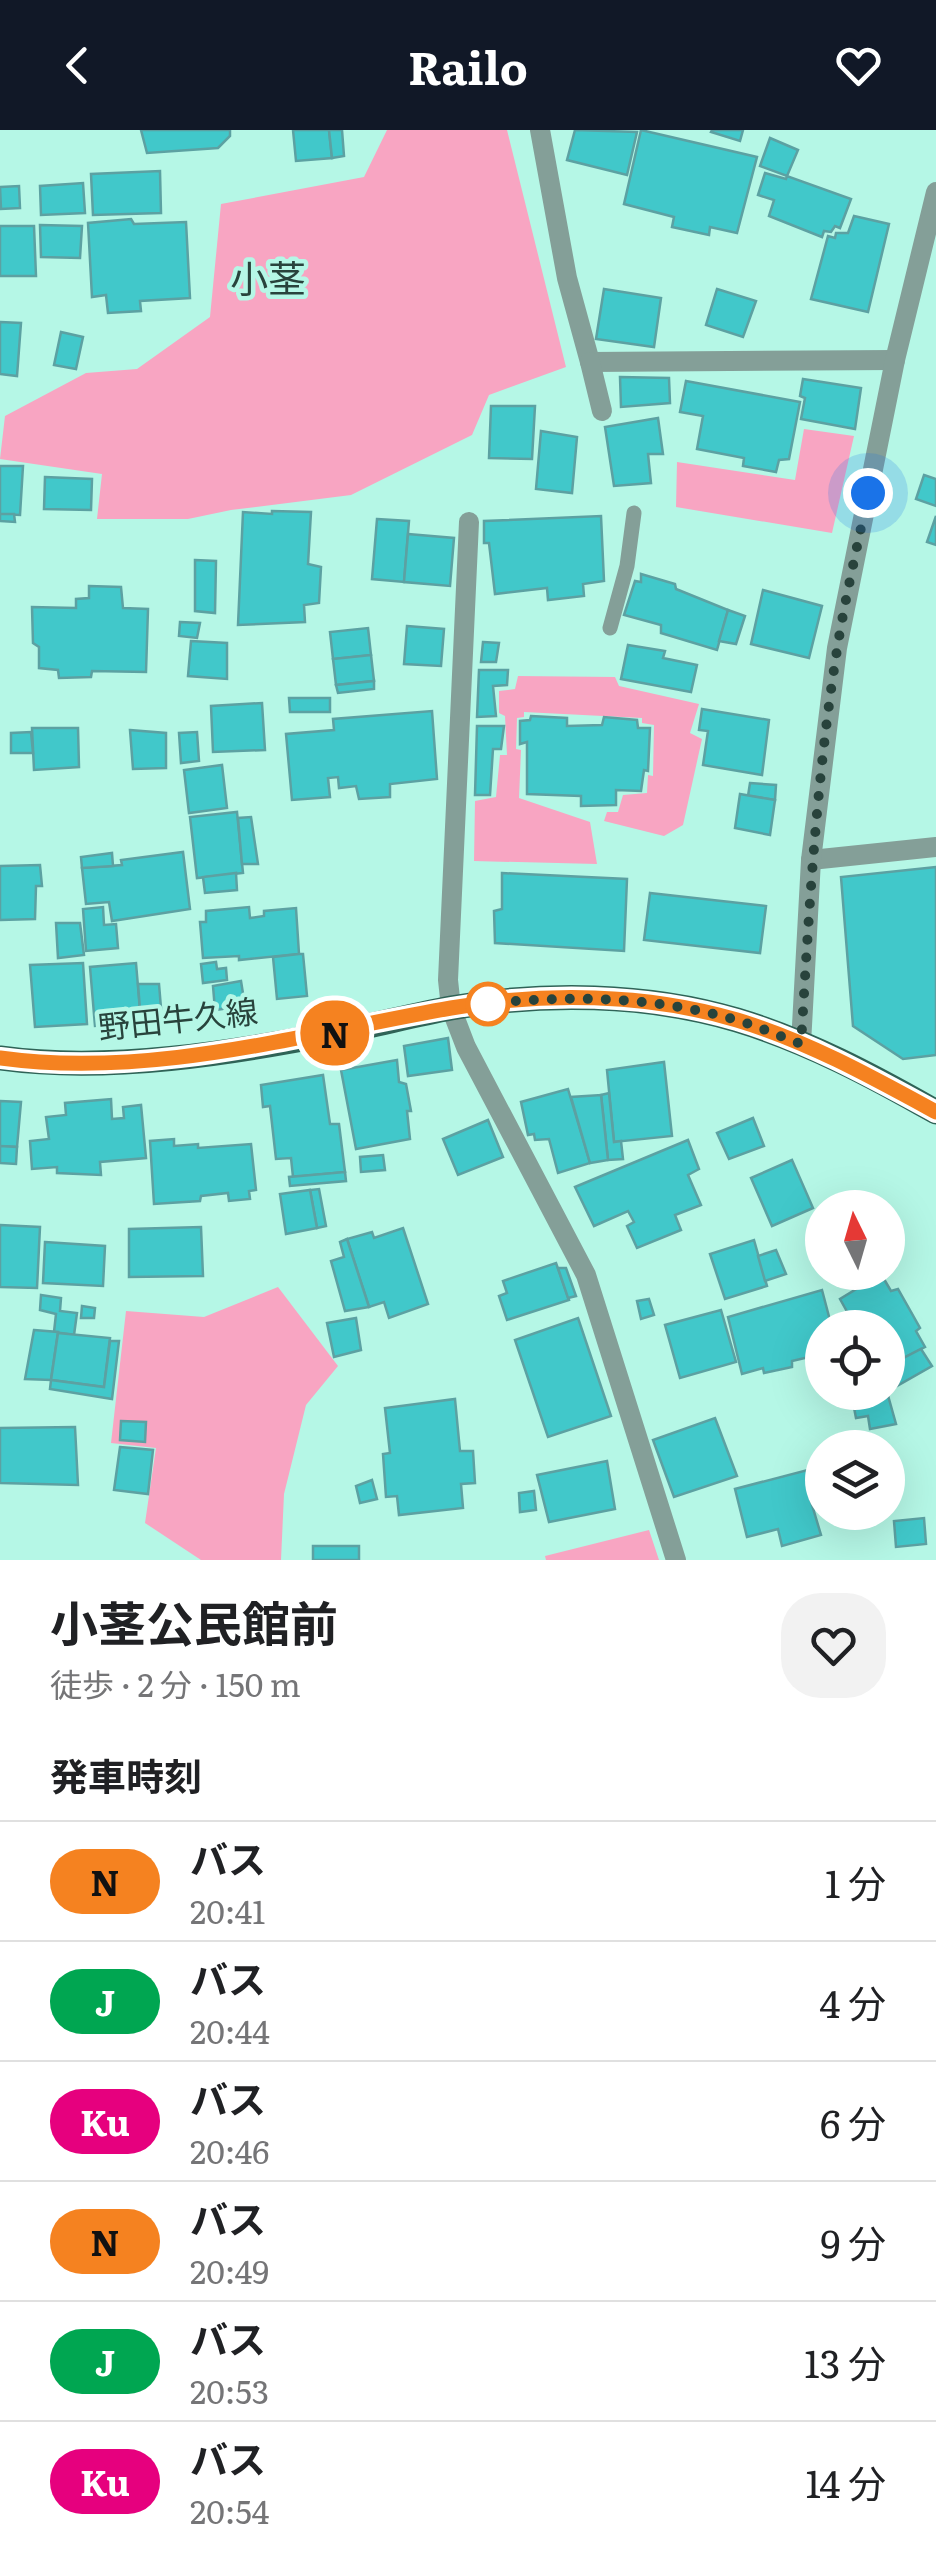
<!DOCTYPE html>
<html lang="ja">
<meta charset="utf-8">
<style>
:root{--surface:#fff;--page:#f2f2f2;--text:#202124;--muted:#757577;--line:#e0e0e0;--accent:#111827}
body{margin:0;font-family:Literata,"Noto Sans JP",serif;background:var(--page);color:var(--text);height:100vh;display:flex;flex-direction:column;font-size:38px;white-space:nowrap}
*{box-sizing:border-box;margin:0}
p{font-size:32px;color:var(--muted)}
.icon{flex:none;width:55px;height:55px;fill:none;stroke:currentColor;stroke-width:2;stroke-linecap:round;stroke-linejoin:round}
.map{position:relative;height:1430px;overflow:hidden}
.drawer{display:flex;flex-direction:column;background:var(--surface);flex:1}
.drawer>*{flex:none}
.badge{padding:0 20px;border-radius:32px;font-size:35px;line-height:65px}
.needle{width:65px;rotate:355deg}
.tools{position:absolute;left:805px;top:1060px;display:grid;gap:20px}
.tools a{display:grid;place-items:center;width:100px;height:100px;border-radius:50%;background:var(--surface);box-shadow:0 10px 40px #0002;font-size:50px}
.you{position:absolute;width:50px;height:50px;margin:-25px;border:8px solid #fff;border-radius:50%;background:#1a73e8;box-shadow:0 0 0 15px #1a73e833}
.map>.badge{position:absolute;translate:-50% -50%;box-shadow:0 0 0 5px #fff}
h2{padding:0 50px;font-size:38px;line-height:90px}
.round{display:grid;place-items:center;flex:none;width:105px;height:105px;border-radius:40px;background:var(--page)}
.head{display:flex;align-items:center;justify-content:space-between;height:170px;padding:0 50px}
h1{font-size:48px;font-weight:700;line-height:75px}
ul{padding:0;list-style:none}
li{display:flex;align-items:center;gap:30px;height:120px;padding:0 50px;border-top:2px solid var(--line)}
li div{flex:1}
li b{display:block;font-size:38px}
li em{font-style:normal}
li .badge{min-width:110px;font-weight:700;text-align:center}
header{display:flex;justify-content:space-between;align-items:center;height:130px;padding:0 50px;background:var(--accent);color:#fff;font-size:45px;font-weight:700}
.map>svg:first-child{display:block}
.green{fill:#f8a5c2}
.building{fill:#41c8ca;stroke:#5ca1a2;stroke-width:2.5}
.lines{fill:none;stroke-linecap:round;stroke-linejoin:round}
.lane{stroke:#849f98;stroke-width:15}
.street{stroke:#849f98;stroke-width:20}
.primary{stroke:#2f6357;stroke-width:25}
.line-casing{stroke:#fff;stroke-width:22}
.line{stroke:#f58220;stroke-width:15}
.walk{stroke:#28433c;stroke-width:10;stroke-dasharray:0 18}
.stop-dot{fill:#fff;stroke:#f58220;stroke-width:5}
.labels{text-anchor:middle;stroke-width:9;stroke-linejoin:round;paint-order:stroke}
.street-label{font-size:32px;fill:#28433c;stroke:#b5f7e6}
.quarter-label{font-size:38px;fill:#28433c;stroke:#b5f7e6}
</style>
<header><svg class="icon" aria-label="back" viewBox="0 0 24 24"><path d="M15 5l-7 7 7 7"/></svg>Railo<svg class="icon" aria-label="heart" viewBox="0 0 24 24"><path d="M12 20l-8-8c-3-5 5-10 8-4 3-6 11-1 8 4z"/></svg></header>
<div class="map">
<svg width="936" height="1430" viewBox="0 0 936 1430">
<rect width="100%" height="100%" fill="#b5f7e6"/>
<g class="green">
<polygon points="387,0 507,0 566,237 489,265 472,305 351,365 231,380 188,389 97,389 102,344 0,329 5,286 86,243 137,239 210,187 221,74 364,47"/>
<polygon points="804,299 854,306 832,403 676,377 677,332 795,350"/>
<polygon points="518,546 615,547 619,556 699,574 690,603 702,609 683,695 664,706 604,691 607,682 618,682 623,665 647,663 648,645 653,646 654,595 642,593 642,588 524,582 524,587 517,588 516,619 521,620 519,668 590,692 597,734 474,731 475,671 496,667 500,625 507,625 505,586 499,583 499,561 515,559"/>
<polygon points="278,1157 338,1236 306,1275 284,1364 281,1430 201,1430 145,1393 156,1318 111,1313 126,1181 204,1187"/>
<polygon points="649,1400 659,1430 546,1430 545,1426"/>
</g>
<g class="building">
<polygon points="141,0 230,0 230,6 218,18 147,23"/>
<polygon points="293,0 329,0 332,28 296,31"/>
<polygon points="329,0 342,0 344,26 332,28"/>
<polygon points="575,0 637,2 627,45 567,30"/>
<polygon points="641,0 757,27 737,103 710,97 709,105 672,97 674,87 624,74"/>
<polygon points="712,0 743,0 740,11 711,2"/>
<polygon points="770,8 798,20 787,46 760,36"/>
<polygon points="160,41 161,83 93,85 91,44"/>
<polygon points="765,43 786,49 787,46 851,69 840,98 835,96 831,102 824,101 822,107 769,86 774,70 758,65"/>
<polygon points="83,53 85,83 41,85 40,56"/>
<polygon points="19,56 20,78 1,79 0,57"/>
<polygon points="854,86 889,94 868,182 811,169 828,106 835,108 836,103 848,103"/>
<polygon points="131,89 134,94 186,92 190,168 140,171 141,181 108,183 106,165 92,167 88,93"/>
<polygon points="40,95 82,96 80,128 41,127"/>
<polygon points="0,96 34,96 36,146 0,146"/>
<polygon points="604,159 661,168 654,217 596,209"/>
<polygon points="717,159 756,171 743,207 706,195"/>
<polygon points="0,192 21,193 17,246 0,244"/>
<polygon points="61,202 83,207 76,239 54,235"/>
<polygon points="620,247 669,248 670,273 621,277"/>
<polygon points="803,249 861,258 855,299 801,289 805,268 800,266"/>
<polygon points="686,251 800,272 789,329 779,330 776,342 743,336 744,328 697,319 703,286 680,282"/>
<polygon points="491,276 535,276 532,329 489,328"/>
<polygon points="658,288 663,324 648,324 651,353 614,356 605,297"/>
<polygon points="541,301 577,307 572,363 536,359"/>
<polygon points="0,336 23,336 20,385 0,384"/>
<polygon points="924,345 936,349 936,376 916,369"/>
<polygon points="45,347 92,349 91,380 44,379"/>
<polygon points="272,381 311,382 308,434 321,437 319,473 304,475 305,492 238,495 243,382 272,384"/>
<polygon points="0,384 14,384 15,392 0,391"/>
<polygon points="601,386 604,451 583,454 584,466 548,470 547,458 495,464 489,413 484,413 484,391"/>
<polygon points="936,386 936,415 927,412"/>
<polygon points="377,389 409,391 404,452 372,449"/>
<polygon points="408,404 454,408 450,456 404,452"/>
<polygon points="195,430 216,431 215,483 195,481"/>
<polygon points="641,444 675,454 676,459 728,480 717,520 661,503 661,495 624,485 635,451 641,452"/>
<polygon points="89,456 121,457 123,478 148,479 146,542 92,541 91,547 59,548 58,540 39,538 39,517 33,513 32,477 76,478 76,469 89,468"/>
<polygon points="763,460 822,476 809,528 751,514"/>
<polygon points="728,480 745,486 736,514 719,511"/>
<polygon points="180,492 200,493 197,508 179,506"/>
<polygon points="407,496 444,499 441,536 404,534"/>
<polygon points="368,498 371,525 333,529 330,502"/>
<polygon points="191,511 227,513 227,549 188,546"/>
<polygon points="483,512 499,513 496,532 481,532"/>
<polygon points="628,515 665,521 663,528 697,535 691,562 621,549"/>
<polygon points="371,525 374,551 336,555 333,529"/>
<polygon points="479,540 508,540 507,555 493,556 496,586 477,587"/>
<polygon points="374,551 374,559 338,563 336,555"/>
<polygon points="289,568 330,568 330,582 290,582"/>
<polygon points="262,573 265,620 213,622 211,576"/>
<polygon points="702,579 769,590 762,645 703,635 708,601 699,600"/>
<polygon points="432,581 437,649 390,654 390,667 359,669 356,656 339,658 338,647 328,648 330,667 292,670 286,604 334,600 333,589"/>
<polygon points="531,586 567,588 567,596 602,595 604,587 637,590 638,598 650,598 648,641 644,640 641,661 616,660 616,675 581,676 581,666 527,664 527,612 520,614 520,591 530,590"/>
<polygon points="477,596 504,596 501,619 493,619 490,665 475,665"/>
<polygon points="32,598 78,598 79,637 34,640"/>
<polygon points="130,600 166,603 166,638 133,639"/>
<polygon points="31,602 33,623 11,623 11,603"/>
<polygon points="197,602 199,631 181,633 179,603"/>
<polygon points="222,635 227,678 189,683 184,640"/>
<polygon points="750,653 776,655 775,670 748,666"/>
<polygon points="740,664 775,670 770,705 735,698"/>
<polygon points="237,682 243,743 197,748 190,687"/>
<polygon points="251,687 258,734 242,734 238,688"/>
<polygon points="183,722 190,779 112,791 109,772 86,774 82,738 122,735 121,730"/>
<polygon points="112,723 113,736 82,738 81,727"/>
<polygon points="40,735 42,756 36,756 35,789 0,790 0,736"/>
<polygon points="936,737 936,925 903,929 853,896 841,747"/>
<polygon points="236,743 237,760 205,763 203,747"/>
<polygon points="502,743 627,749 624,821 495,813 494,781 502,779"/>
<polygon points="650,763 766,776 760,823 644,810"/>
<polygon points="103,777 104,795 116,794 118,818 86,821 83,779"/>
<polygon points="249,777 250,788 264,786 264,781 296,778 299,824 239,830 239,826 203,828 200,792 206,792 206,781"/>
<polygon points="56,793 80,793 84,825 58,828"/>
<polygon points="299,824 303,824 307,866 277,869 273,827"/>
<polygon points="216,832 217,839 226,838 227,850 203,853 201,834"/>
<polygon points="83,833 87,894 35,897 30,835"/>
<polygon points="136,833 141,892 95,896 90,837"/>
<polygon points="241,851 245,876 215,880 213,856"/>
<polygon points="138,854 159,854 162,890 141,892"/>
<polygon points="448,908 452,940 408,946 404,916"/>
<polygon points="397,930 399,952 406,954 411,981 407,981 410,1009 356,1019 341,940"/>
<polygon points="664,932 672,1006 614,1012 607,940"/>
<polygon points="323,945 330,994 339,994 345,1042 293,1047 291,1028 276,1029 270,976 263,977 261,955"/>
<polygon points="568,959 590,1033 558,1043 549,1009 535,1010 534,1004 528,1005 521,972"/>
<polygon points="609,963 614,1012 621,1011 623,1029 608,1030 601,965"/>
<polygon points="601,965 608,1030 590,1033 571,967"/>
<polygon points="111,969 112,989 124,988 123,977 141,975 146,1028 100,1032 101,1045 57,1043 57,1037 32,1039 30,1011 49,1009 46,987 66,985 65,973"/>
<polygon points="0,971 21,972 17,1017 0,1016"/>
<polygon points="753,988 764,1016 729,1029 717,1003"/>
<polygon points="488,990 503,1027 458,1045 443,1009"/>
<polygon points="174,1009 174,1016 198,1014 198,1018 251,1014 256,1060 249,1061 250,1069 229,1071 228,1063 201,1066 200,1071 154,1074 150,1011"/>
<polygon points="688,1010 699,1039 688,1045 701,1075 675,1085 681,1100 637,1118 627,1096 634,1092 628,1081 594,1096 575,1057"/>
<polygon points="0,1016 17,1017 16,1034 0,1033"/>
<polygon points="383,1025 385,1040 361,1042 360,1027"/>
<polygon points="792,1030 813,1078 772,1096 751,1048"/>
<polygon points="345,1042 346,1051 290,1056 289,1047"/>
<polygon points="319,1059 326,1096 317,1098 310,1060"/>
<polygon points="310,1060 317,1098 286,1104 280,1064"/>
<polygon points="0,1095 40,1097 37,1158 0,1157"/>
<polygon points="201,1097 203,1146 129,1147 129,1099"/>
<polygon points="403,1098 428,1174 389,1188 384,1172 369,1177 347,1109 372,1102 374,1108"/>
<polygon points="821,1104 822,1135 820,1135 812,1107"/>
<polygon points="347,1109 369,1177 345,1181 331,1131 344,1127 340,1112"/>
<polygon points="754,1110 767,1156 725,1169 710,1124"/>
<polygon points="45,1112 105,1116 103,1156 43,1153"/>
<polygon points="776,1120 786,1144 765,1151 758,1126"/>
<polygon points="556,1133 569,1170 507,1190 499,1166 507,1163 503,1151"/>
<polygon points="558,1138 566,1138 576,1166 568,1168"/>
<polygon points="881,1144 891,1161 898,1159 920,1198 916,1201 925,1217 888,1236 888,1198 849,1198 845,1191 850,1187 840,1169"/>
<polygon points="822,1160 832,1198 822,1198 822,1224 792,1231 792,1237 764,1243 763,1238 742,1244 728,1187"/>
<polygon points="41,1165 61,1168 60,1181 77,1183 74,1205 54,1202 56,1184 40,1180"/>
<polygon points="649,1169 654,1185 641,1189 637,1171"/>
<polygon points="82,1176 95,1178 94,1188 81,1188"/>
<polygon points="721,1180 736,1232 680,1248 665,1195"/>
<polygon points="356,1188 361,1220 334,1227 327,1193"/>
<polygon points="578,1188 611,1286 548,1307 515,1210"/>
<polygon points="34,1200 58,1202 51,1250 25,1249"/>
<polygon points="58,1203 110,1208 104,1257 51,1250"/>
<polygon points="110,1211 119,1211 112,1269 50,1259 51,1250 104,1257"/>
<polygon points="921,1219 932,1236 888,1261 888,1236"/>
<polygon points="851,1262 887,1262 896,1294 870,1299 868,1286 856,1288"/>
<polygon points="455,1269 460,1321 473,1321 475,1353 461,1354 463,1378 399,1385 397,1366 386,1367 383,1324 390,1323 385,1278"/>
<polygon points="715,1288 737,1346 674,1367 653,1310"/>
<polygon points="121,1291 146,1292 145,1312 120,1310"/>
<polygon points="75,1297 78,1355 0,1353 0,1298"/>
<polygon points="120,1317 153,1320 148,1364 114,1360"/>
<polygon points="607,1331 615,1379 549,1392 537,1345"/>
<polygon points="819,1337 822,1365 810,1368 821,1405 782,1416 778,1399 747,1407 735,1359"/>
<polygon points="372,1350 377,1369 360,1373 356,1356"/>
<polygon points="534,1361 536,1380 520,1382 519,1363"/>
<polygon points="924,1388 926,1414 896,1417 894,1391"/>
<rect x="313" y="1416" width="46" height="14"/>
</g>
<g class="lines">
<polyline class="lane" points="610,498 627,436 634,383"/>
<g class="street">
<polyline points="540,0 567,148 590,232 895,230"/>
<polyline points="590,232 602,281"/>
<polyline points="469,392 448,850 451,878 466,917 586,1145 676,1430"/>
<polyline points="811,730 936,717"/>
<polyline points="801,914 811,730 837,518 895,230 936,62"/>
</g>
<path class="primary" d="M0 928C108 943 233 923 339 902 376 895 413 885 451 878 543 862 646 863 737 890 807 911 873 946 936 982"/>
</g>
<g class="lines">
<defs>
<path id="line" d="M0 928C151 949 303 904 451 878 543 862 646 863 737 890 807 911 872 947 936 982"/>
</defs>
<use href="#line" class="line-casing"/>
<use href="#line" class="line"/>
<path class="walk" d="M488 874H484C567 865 655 866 736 890 758 896 779 906 801 914 809 782 816 651 837 520 845 468 858 415 868 363"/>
</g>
<circle class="stop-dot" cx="488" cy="874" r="20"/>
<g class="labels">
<g class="street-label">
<text transform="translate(178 890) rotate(-6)" y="11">野田牛久線</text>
</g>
<g class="quarter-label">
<text x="268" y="163">小茎</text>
</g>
</g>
</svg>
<div class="tools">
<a><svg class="needle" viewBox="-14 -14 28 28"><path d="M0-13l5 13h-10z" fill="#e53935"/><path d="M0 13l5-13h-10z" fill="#757577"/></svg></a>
<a><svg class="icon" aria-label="locate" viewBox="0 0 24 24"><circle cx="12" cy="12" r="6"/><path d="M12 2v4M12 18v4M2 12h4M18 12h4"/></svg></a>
<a><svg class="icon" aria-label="layers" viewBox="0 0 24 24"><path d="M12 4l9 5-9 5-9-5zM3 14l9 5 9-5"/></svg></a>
</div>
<div class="you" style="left:868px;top:363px"></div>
<b class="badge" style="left:335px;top:903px;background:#f58220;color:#111">N</b>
</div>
<section class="drawer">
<div class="head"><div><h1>小茎公民館前</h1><p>徒歩 · 2 分 · 150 m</p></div><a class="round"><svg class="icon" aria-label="heart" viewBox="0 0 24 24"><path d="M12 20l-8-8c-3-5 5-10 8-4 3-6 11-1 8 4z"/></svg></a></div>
<h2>発車時刻</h2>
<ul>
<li><span class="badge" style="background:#f58220;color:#111">N</span><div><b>バス</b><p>20:41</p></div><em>1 分</em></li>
<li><span class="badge" style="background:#00a651;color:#fff">J</span><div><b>バス</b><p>20:44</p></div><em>4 分</em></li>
<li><span class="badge" style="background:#e6007e;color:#fff">Ku</span><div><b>バス</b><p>20:46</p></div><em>6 分</em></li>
<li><span class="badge" style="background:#f58220;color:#111">N</span><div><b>バス</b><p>20:49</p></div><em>9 分</em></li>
<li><span class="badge" style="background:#00a651;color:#fff">J</span><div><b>バス</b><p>20:53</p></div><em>13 分</em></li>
<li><span class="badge" style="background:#e6007e;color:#fff">Ku</span><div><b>バス</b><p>20:54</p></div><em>14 分</em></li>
</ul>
</section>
